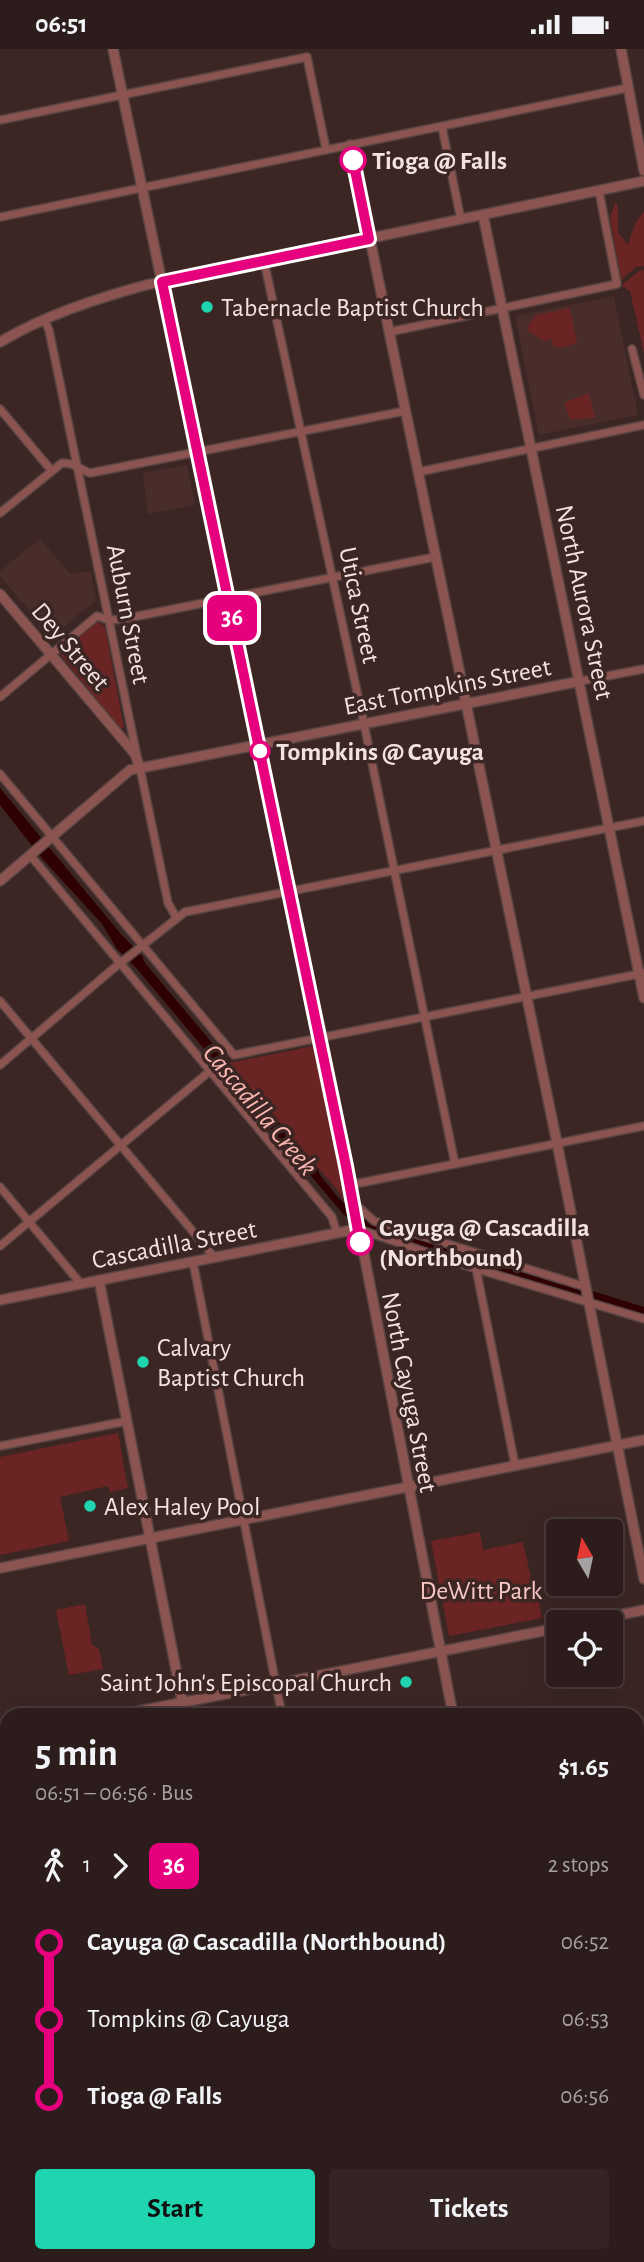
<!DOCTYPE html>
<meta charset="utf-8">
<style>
:root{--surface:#2c1c1b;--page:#342524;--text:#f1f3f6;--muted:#a6a1a3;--line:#483a3a;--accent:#1ed5b0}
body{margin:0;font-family:"Alegreya Sans",sans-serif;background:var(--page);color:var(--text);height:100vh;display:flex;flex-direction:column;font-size:26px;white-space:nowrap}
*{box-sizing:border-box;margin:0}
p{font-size:23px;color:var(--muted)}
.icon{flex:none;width:38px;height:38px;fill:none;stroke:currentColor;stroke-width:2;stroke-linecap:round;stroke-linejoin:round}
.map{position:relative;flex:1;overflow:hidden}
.details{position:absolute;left:0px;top:1659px;width:644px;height:555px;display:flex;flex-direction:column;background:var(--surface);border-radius:21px 21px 0 0;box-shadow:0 7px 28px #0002,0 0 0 2px var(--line)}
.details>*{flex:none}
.badge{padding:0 14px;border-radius:10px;font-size:24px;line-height:46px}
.needle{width:46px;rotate:351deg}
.fabs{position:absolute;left:546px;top:1470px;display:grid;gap:14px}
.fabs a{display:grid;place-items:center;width:77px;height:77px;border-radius:7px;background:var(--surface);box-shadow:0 7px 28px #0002,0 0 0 2px var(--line);font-size:35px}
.map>.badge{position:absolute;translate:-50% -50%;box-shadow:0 0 0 4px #fff}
.legs{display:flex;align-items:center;gap:10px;height:77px;padding:0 35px;font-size:23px}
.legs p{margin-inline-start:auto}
.overview{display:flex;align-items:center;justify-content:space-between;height:119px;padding:0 35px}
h1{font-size:38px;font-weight:600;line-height:52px}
.cta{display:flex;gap:14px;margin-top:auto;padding:14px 35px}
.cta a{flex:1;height:80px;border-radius:7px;background:var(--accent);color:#111;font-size:28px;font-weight:600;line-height:80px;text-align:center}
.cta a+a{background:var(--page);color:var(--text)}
ul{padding:0 35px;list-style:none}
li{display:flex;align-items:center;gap:24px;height:77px;font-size:26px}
li i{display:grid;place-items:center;width:10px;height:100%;margin:0 9px;background:currentColor}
li i::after{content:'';width:18px;height:18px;margin:-9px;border:5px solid;border-radius:50%;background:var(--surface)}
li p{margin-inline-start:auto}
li:first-child i{background:linear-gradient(#0000 50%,currentColor 0)}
li:last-child i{background:linear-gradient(currentColor 50%,#0000 0)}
.status{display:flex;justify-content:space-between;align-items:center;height:49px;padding:0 35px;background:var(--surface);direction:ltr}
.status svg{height:19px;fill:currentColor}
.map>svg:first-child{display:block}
.built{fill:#492d2b}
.green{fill:#6a2423}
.water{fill:#2f0001}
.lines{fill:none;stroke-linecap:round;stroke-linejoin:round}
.pedestrian-casing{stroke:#584442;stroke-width:9}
.minor-casing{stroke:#584442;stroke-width:10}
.tertiary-casing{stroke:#584442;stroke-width:12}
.secondary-casing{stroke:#584442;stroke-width:13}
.trunk-casing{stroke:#584442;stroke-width:16}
.pedestrian{stroke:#8b5451;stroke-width:5}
.minor{stroke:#8b5451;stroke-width:7}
.tertiary{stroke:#8b5451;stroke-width:9}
.secondary{stroke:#c06964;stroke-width:10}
.trunk{stroke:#f4847f;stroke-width:12}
.line-1-casing{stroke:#fff;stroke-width:16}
.line-1{stroke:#e6007e;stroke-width:10}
.stop-1-dot{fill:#fff;stroke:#e6007e;stroke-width:3.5}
.poi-dot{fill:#1ed5b0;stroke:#3b2624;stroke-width:2.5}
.labels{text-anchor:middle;stroke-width:7;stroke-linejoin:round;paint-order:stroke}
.stop-label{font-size:26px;font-weight:bold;fill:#f2e3e1;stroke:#3b2624;text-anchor:start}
.poi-label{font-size:26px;fill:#f2e3e1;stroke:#3b2624;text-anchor:start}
.street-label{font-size:26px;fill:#f2e3e1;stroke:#3b2624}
.park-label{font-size:26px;fill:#f6c7c3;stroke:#3b2624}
.water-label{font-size:28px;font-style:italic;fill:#fbb6b1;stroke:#3b2624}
</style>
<div class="status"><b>06:51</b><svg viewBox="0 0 49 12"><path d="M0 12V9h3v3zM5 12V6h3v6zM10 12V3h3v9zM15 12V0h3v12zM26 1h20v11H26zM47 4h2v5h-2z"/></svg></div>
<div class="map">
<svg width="644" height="2213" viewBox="0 0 644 2213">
<rect width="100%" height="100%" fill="#3b2624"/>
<g class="built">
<polygon points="614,247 638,366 539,386 515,267"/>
<polygon points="187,416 195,456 148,465 143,424"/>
<polygon points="40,490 70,525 87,522 91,524 96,551 52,588 0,527 0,522"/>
<polygon points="644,1692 644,1906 637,1907 637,1693"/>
</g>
<g class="green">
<path d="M616 152 618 160V183L628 196C632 184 634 172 644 163V217L636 218 621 231 610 168Z"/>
<polygon points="644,221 644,304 630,242 621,237 639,222"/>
<polygon points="570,259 577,293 576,295 558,299 553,296 552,290 544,292 528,282 527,278 536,266"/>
<polygon points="589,344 595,369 570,370 564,354"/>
<polygon points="94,574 100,574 105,578 124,679 120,679 59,604"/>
<polygon points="313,997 337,1105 344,1154 338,1142 229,1014"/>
<polygon points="118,1384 128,1439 110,1443 108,1437 60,1448 69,1492 0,1506 0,1408"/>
<polygon points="480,1483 483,1501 523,1493 531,1529 534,1529 542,1569 449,1587 431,1492"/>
<polygon points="85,1555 92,1596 99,1600 103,1620 69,1626 56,1561"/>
</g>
<path class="water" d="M0 739 120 884 142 907 145 914 317 1119C319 1126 324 1131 329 1137 346 1162 371 1174 398 1184L562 1236 570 1235 644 1258V1267L370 1182 344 1166 137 920 117 900 102 875 40 807 0 756Z"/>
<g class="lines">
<defs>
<g id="pedestrian">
<polyline points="637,1763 644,1762"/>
<polyline points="638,1799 644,1837"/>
<polyline points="637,1862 644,1860"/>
</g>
<g id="minor">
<polyline points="0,71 307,8 326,100"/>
<polyline points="442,78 461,171"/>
<polyline points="350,95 370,190"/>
<polyline points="0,168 627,39"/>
<polyline points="264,212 364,675 455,1115"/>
<polyline points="44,270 49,281 137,707"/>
<polyline points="389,283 617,235 599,142"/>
<polyline points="632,300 644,346"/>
<polyline points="0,360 51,421"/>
<polyline points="418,423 644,376"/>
<polyline points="0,464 62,414 71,415 90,424 405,362"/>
<polyline points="581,632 644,620"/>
<polyline points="0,648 97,567 109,571 123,570 435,508"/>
<polyline points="140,719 168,854 176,868"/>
<polyline points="0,725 234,1006 644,924"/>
<polyline points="30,806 332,1168 337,1184"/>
<polyline points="0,952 215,1209"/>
<polyline points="0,1016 114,919 185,863 644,772"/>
<polyline points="350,1136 644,1077"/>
<polyline points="0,1138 81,1235"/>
<polyline points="353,1153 374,1172 586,1238"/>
<polyline points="358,1180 467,1217 644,1270"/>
<polyline points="0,1197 210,1022"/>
<polyline points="193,1213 282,1666"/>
<polyline points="476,1219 515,1416"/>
<polyline points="0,1397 127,1372"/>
<polyline points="0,2170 7,2168"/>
<polyline points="195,2207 196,2213"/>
<polyline points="389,2207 390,2213"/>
</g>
<g id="tertiary">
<polyline points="113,0 347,1117 453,1666"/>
<polyline points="621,0 644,122"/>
<polyline points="483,166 644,949"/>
<polyline points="370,190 557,1094 644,1530"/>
<path d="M0 293C46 266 95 250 146 236L644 132"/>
<polyline points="0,545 135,705 140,719"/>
<polyline points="0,832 130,721 581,632"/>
<polyline points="99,1231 185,1666"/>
<polyline points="0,1251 357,1180"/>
<polyline points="0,1519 644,1391"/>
<polyline points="585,1573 644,1561"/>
<polyline points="119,1666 558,1579"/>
<polyline points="0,1690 7,1689"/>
<polyline points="0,1832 7,1868"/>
<polyline points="0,1927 7,1926"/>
<polyline points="73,2207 75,2213"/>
<polyline points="292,2207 293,2213"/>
<polyline points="558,2207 559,2213"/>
</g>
<g id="secondary">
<polyline points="637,2153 644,2152"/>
<polyline points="340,2213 372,2207"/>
</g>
<g id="trunk">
<polyline points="637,1682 644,1681"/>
<polyline points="0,1812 7,1811"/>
<polyline points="637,1920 644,1919"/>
<polyline points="0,2049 7,2047"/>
</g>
</defs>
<use href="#pedestrian" class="pedestrian-casing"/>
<use href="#minor" class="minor-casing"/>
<use href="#tertiary" class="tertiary-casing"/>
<use href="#secondary" class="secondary-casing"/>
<use href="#trunk" class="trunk-casing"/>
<use href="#pedestrian" class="pedestrian"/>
<use href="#minor" class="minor"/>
<use href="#tertiary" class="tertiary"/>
<use href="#secondary" class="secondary"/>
<use href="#trunk" class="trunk"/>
</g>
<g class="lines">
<defs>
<polyline id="line-1" points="353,111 369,190 162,233 346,1117 360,1193"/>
</defs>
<use href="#line-1" class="line-1-casing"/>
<use href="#line-1" class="line-1"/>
</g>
<g class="stop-1-dot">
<circle cx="353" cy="111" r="12"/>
<circle cx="260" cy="702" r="9"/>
<circle cx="360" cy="1193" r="12"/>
</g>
<g class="poi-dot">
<circle cx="207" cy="258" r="7"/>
<circle cx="143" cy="1313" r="7"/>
<circle cx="90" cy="1457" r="7"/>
<circle cx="406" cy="1633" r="7"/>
</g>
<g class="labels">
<g class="stop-label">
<text x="372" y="120">Tioga @ Falls</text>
<text x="276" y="711">Tompkins @ Cayuga</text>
<text x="379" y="1187">Cayuga @ Cascadilla<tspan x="379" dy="30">(Northbound)</tspan></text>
</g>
<g class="poi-label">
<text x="221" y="267">Tabernacle Baptist Church</text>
<text x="157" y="1307">Calvary<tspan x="157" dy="30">Baptist Church</tspan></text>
<text x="104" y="1466">Alex Haley Pool</text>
<text x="392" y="1642" text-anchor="end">Saint John's Episcopal Church</text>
</g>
<g class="street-label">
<text transform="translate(585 553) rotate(78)" y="9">North Aurora Street</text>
<text transform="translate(360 556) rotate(78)" y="9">Utica Street</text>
<text transform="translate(129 565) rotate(79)" y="9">Auburn Street</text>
<text transform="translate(71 597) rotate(50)" y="9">Dey Street</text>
<text transform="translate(447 637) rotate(-11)" y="9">East Tompkins Street</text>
<text transform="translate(174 1195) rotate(-11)" y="9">Cascadilla Street</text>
<text transform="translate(410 1343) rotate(79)" y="9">North Cayuga Street</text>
</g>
<g class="park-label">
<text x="481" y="1550">DeWitt Park</text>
</g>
<g class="water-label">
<text transform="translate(261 1060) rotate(50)" y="10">Cascadilla Creek</text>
</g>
</g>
</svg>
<div class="fabs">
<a><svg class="needle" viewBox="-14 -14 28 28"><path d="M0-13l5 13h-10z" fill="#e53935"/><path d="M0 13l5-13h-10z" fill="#a6a1a3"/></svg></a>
<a><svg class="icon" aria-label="locate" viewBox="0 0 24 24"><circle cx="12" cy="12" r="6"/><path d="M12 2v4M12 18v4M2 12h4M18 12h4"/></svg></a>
</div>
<b class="badge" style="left:232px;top:569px;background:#e6007e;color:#fff">36</b>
<section class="details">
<div class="overview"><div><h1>5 min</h1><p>06:51 – 06:56 · Bus</p></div><b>$1.65</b></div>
<div class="legs"><svg class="icon" aria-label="walk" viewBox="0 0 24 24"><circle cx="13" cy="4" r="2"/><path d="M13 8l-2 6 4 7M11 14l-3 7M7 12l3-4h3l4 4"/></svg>1<svg class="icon" aria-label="forward" viewBox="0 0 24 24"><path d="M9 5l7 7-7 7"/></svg><b class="badge" style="background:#e6007e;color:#fff">36</b><p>2 stops</p></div>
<ul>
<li><i style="color:#e6007e"></i><b>Cayuga @ Cascadilla (Northbound)</b><p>06:52</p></li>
<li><i style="color:#e6007e"></i><span>Tompkins @ Cayuga</span><p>06:53</p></li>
<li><i style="color:#e6007e"></i><b>Tioga @ Falls</b><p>06:56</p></li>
</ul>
<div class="cta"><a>Start</a><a>Tickets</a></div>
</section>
</div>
